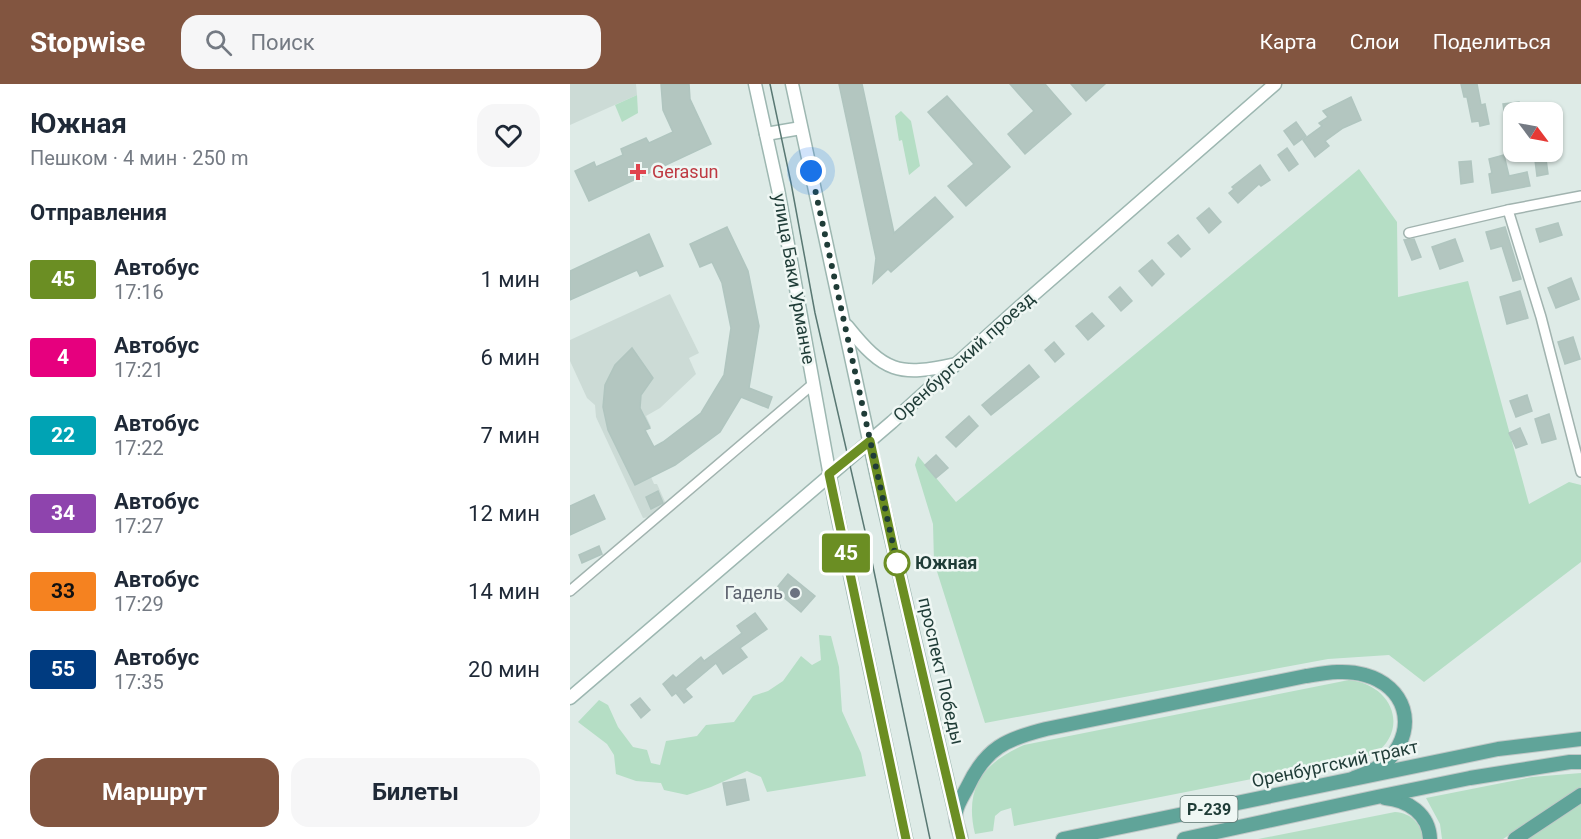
<!DOCTYPE html>
<html lang="ru">
<meta charset="utf-8">
<style>
:root{--surface:#fff;--page:#f6f6f7;--text:#1f2937;--muted:#747a83;--accent:#825540}
body{margin:0;font-family:Roboto,sans-serif;background:var(--page);color:var(--text);height:100vh;display:flex;flex-direction:column;font-size:22px;white-space:nowrap}
*{box-sizing:border-box;margin:0}
p{font-size:20px;color:var(--muted)}
.icon{flex:none;width:33px;height:33px;fill:none;stroke:currentColor;stroke-width:2;stroke-linecap:round;stroke-linejoin:round}
.map{position:relative;flex:1;overflow:hidden}
.panel{display:flex;flex-direction:column;background:var(--surface);width:570px}
.panel>*{flex:none}
.badge{padding:0 12px;border-radius:4px;font-size:21px;line-height:39px}
.needle{width:39px;rotate:122deg}
.controls{position:absolute;left:933px;top:18px;display:grid;gap:12px}
.controls a{display:grid;place-items:center;width:60px;height:60px;border-radius:12px;background:var(--surface);box-shadow:0 2px 4px #0004;font-size:30px}
.you{position:absolute;width:30px;height:30px;margin:-15px;border:4px solid #fff;border-radius:50%;background:#1a73e8;box-shadow:0 0 0 9px #1a73e833}
.map>.badge{position:absolute;translate:-50% -50%;box-shadow:0 0 0 3px #fff}
h2{padding:0 30px;font-size:22px;line-height:54px}
.round{display:grid;place-items:center;flex:none;width:63px;height:63px;border-radius:18px;background:var(--page)}
.headline{display:flex;align-items:center;justify-content:space-between;height:102px;padding:0 30px}
h1{font-size:28px;font-weight:700;line-height:45px}
.primary-button{display:flex;gap:12px;margin-top:auto;padding:12px 30px}
.primary-button a{flex:1;height:69px;border-radius:18px;background:var(--accent);color:#fff;font-size:24px;font-weight:700;line-height:69px;text-align:center}
.primary-button a+a{background:var(--page);color:var(--text)}
ul{padding:0;list-style:none}
li{display:flex;align-items:center;gap:18px;height:78px;padding:0 30px}
li div{flex:1}
li b{display:block;font-size:22px}
li em{font-style:normal}
li .badge{min-width:66px;font-weight:700;text-align:center}
header{display:flex;align-items:center;gap:36px;box-sizing:border-box;height:84px;padding:0 30px;background:var(--accent);color:#fff}
header strong{font-size:28px}
nav{display:flex;gap:33px;margin-inline-start:auto;font-size:21px}
.search{width:420px;height:54px;background:var(--page);display:flex;align-items:center;gap:15px;box-sizing:border-box;padding:0 21px;border-radius:18px;color:var(--muted);font-size:22px}
main{display:flex;flex:1;min-height:0}
.map>svg:first-child{display:block}
.built{fill:#ccdbd6}
.green{fill:#b5dec5}
.building{fill:#b3c6c0;stroke:#b0c5bf;stroke-width:1.5}
.lines{fill:none;stroke-linecap:round;stroke-linejoin:round}
.minor-casing{stroke:#a1b3af;stroke-width:12}
.secondary-casing{stroke:#9db7b1;stroke-width:15}
.primary-casing{stroke:#c0c8c7;stroke-width:16}
.minor{stroke:#fff;stroke-width:9}
.secondary{stroke:#fff;stroke-width:12}
.primary{stroke:#60a499;stroke-width:14}
.tram{stroke:#597873;stroke-width:1.5}
.line-casing{stroke:#fff;stroke-width:14}
.line{stroke:#6b8e23;stroke-width:9}
.walk{stroke:#1f3c37;stroke-width:6;stroke-dasharray:0 10.8}
.health-dot{fill:#e0444e;stroke:#eff7f4;stroke-width:2}
.stop-dot{fill:#fff;stroke:#6b8e23;stroke-width:3}
.worship-dot{fill:#6b7280;stroke:#eff7f4;stroke-width:2}
.labels{text-anchor:middle;stroke-width:5;stroke-linejoin:round;paint-order:stroke}
.shield{fill:#eff7f4;stroke:#5d7470;stroke-width:1.5}
.shield-label{font-size:16px;font-weight:bold;fill:#1f3c37}
.health-label{font-size:18px;fill:#be3a42;stroke:#eff7f4;text-anchor:start}
.street-label{font-size:18px;fill:#1f3c37;stroke:#eff7f4}
.stop-label{font-size:18px;font-weight:bold;fill:#1f3c37;stroke:#eff7f4;text-anchor:start}
.worship-label{font-size:18px;fill:#5b616d;stroke:#eff7f4;text-anchor:end}
</style>
<header>
<strong>Stopwise</strong>
<div class="search"><svg class="icon" aria-label="search" viewBox="0 0 24 24"><circle cx="10" cy="10" r="6"/><path d="M15 15l6 6"/></svg>Поиск</div>
<nav><a>Карта</a><a>Слои</a><a>Поделиться</a></nav>
</header>
<main>
<section class="panel">
<div class="headline"><div><h1>Южная</h1><p>Пешком · 4 мин · 250 m</p></div><a class="round"><svg class="icon" aria-label="heart" viewBox="0 0 24 24"><path d="M12 20l-8-8c-3-5 5-10 8-4 3-6 11-1 8 4z"/></svg></a></div>
<h2>Отправления</h2>
<ul>
<li><span class="badge" style="background:#6b8e23;color:#fff">45</span><div><b>Автобус</b><p>17:16</p></div><em>1 мин</em></li>
<li><span class="badge" style="background:#e6007e;color:#fff">4</span><div><b>Автобус</b><p>17:21</p></div><em>6 мин</em></li>
<li><span class="badge" style="background:#00a3b4;color:#fff">22</span><div><b>Автобус</b><p>17:22</p></div><em>7 мин</em></li>
<li><span class="badge" style="background:#8e44ad;color:#fff">34</span><div><b>Автобус</b><p>17:27</p></div><em>12 мин</em></li>
<li><span class="badge" style="background:#f58220;color:#111">33</span><div><b>Автобус</b><p>17:29</p></div><em>14 мин</em></li>
<li><span class="badge" style="background:#003b80;color:#fff">55</span><div><b>Автобус</b><p>17:35</p></div><em>20 мин</em></li>
</ul>
<div class="primary-button"><a>Маршрут</a><a>Билеты</a></div>
</section>
<div class="map">
<svg width="1011" height="755" viewBox="0 0 1011 755">
<rect width="100%" height="100%" fill="#deebe7"/>
<g class="built">
<polygon points="0,0 66,0 67,11 0,41"/>
<polygon points="100,210 129,269 119,274 126,290 90,324 76,332 81,343 75,346 79,354 65,401 81,393 84,400 87,400 96,420 80,433 73,434 26,333 25,321 17,314 0,277 0,256"/>
</g>
<g class="green">
<polygon points="67,11 68,29 52,38 45,21"/>
<polygon points="331,27 341,37 350,82 339,91 332,56 329,57 325,32"/>
<polygon points="789,85 827,138 828,213 898,197 959,420 999,398 1011,401 1011,478 854,598 819,571 758,575 415,639 364,478 363,440 345,381 348,372 386,418"/>
<polygon points="249,551 261,552 269,583 272,627 291,669 296,692 197,708 191,693 177,687 141,703 117,711 94,706 91,699 66,697 46,690 44,671 37,660 8,638 29,616 38,621 48,643 63,663 77,666 81,679 90,681 96,657 127,652 136,641 164,638 183,612 198,607 213,597 231,572 242,581 251,576"/>
<path d="M779 596C821 600 841 644 804 671L444 742 441 724 431 727 425 732 423 747 405 750C394 704 413 679 454 661Z"/>
<polygon points="1011,689 1011,704 933,755 872,755 870,740 856,714 962,693"/>
<polygon points="1011,719 1011,755 955,755 1005,722"/>
<path d="M825 728C841 729 851 739 853 755H688Z"/>
</g>
<g class="building">
<polygon points="91,0 119,0 120,15 141,60 19,117 5,87 24,78 26,83 53,71 51,65 76,54 79,59 103,48 93,26"/>
<polygon points="269,0 292,0 324,149 365,113 383,133 321,188 318,185 303,199 306,174"/>
<polygon points="440,0 475,0 501,30 455,70 438,50 464,27"/>
<polygon points="501,0 535,0 516,17"/>
<polygon points="891,0 907,0 911,21 915,20 919,40 910,42 909,37 902,38 897,13 894,13"/>
<polygon points="377,12 440,83 396,122 378,102 404,80 358,28"/>
<polygon points="781,13 791,36 773,44 755,57 759,62 745,73 733,56 752,42 749,39 758,33 753,27"/>
<polygon points="949,18 951,28 944,28 944,33 935,34 933,20"/>
<polygon points="726,38 736,52 724,61 714,47"/>
<polygon points="717,64 728,80 719,87 708,71"/>
<polygon points="964,68 975,68 978,90 967,92"/>
<polygon points="934,71 939,92 957,88 960,102 922,109 919,90 922,89 919,75"/>
<polygon points="901,77 903,98 891,100 889,78"/>
<polygon points="690,81 700,96 691,102 689,100 668,119 659,109 664,105 662,103"/>
<polygon points="639,124 651,138 639,149 627,134"/>
<polygon points="988,139 992,151 970,158 966,145"/>
<polygon points="157,143 178,187 189,242 179,304 202,313 198,324 171,313 150,348 105,381 65,401 38,346 33,323 35,301 45,281 62,264 83,294 71,311 70,324 80,344 75,346 84,363 93,358 131,329 154,291 161,244 152,199 142,178 130,183 120,160"/>
<polygon points="935,143 951,195 943,197 932,162 921,165 916,148"/>
<polygon points="79,150 93,182 70,192 67,186 0,216 0,187"/>
<polygon points="608,151 620,165 611,173 598,159"/>
<polygon points="844,155 851,173 842,176 834,156"/>
<polygon points="885,155 893,177 870,185 862,163"/>
<polygon points="582,176 594,190 582,202 569,187"/>
<polygon points="1001,194 1009,215 986,224 978,204"/>
<polygon points="550,203 562,217 551,227 539,213"/>
<polygon points="950,207 958,234 937,240 930,213"/>
<polygon points="522,229 534,242 518,256 506,242"/>
<polygon points="1003,253 1010,275 995,280 988,258"/>
<polygon points="484,258 494,270 485,278 475,266"/>
<polygon points="459,281 469,293 421,331 412,321"/>
<polygon points="957,311 962,327 946,333 940,317"/>
<polygon points="979,330 986,355 972,359 965,335"/>
<polygon points="399,332 408,342 386,363 376,353"/>
<polygon points="950,344 957,360 946,364 939,349"/>
<polygon points="366,371 378,384 366,394 355,381"/>
<polygon points="88,407 93,419 81,425 76,413"/>
<polygon points="24,411 35,435 0,451 0,422"/>
<polygon points="29,462 32,470 12,479 9,471"/>
<polygon points="218,490 245,512 231,528 205,506"/>
<polygon points="185,529 197,545 170,564 177,573 153,590 146,579 115,605 122,613 114,619 106,609 102,612 93,600 103,591 106,594 131,573 134,577 172,549 167,542"/>
<polygon points="70,614 80,626 71,634 61,621"/>
<polygon points="175,695 179,716 157,721 153,699"/>
</g>
<g class="lines">
<defs>
<g id="minor">
<polyline points="938,126 971,233 1011,388"/>
<polyline points="839,149 938,126 1011,112"/>
<polyline points="0,507 243,300"/>
</g>
<g id="secondary">
<polyline points="185,0 208,105 265,420 336,755"/>
<polyline points="222,0 308,398 385,729"/>
<polyline points="196,50 231,44"/>
<path d="M277 242C314 288 328 293 386 280"/>
<polyline points="0,614 322,338 446,226 705,0"/>
</g>
<g id="primary">
<path d="M815 714C838 716 859 730 860 755"/>
<path d="M391 755C390 747 384 735 386 728 387 720 394 710 398 702 416 664 436 655 476 645L736 592C755 589 775 585 795 591 835 602 848 642 820 674 810 684 797 689 784 694"/>
<polyline points="493,755 928,665 1011,655"/>
<polyline points="614,755 807,713 900,694 1000,678 1011,678"/>
<polyline points="945,755 1011,711"/>
</g>
</defs>
<use href="#minor" class="minor-casing"/>
<use href="#secondary" class="secondary-casing"/>
<use href="#primary" class="primary-casing"/>
<use href="#minor" class="minor"/>
<use href="#secondary" class="secondary"/>
<use href="#primary" class="primary"/>
<polyline class="tram" points="200,0 221,99 245,229 301,473 360,755"/>
</g>
<g class="lines">
<defs>
<polyline id="line" points="336,755 259,390 300,357 326,476 391,755"/>
</defs>
<use href="#line" class="line-casing"/>
<use href="#line" class="line"/>
<polyline class="walk" points="241,87 327,479"/>
</g>
<path class="health-dot" d="M65 79h6v6h6v6h-6v6h-6v-6h-6v-6h6z"/>
<circle class="stop-dot" cx="327" cy="479" r="12"/>
<circle class="worship-dot" cx="225" cy="509" r="6"/>
<g class="labels">
<rect class="shield" x="610.5" y="712" width="57" height="26" rx="4.5"/>
<g class="shield-label">
<text x="639" y="731">Р-239</text>
</g>
<g class="health-label">
<text x="82" y="94">Gerasun</text>
</g>
<g class="street-label">
<text transform="translate(224 195) rotate(80)" y="6">улица Баки Урманче</text>
<text transform="translate(394 273) rotate(-42)" y="6">Оренбургский проезд</text>
<text transform="translate(371 587) rotate(77)" y="6">проспект Победы</text>
<text transform="translate(765 680) rotate(-12)" y="6">Оренбургский тракт</text>
</g>
<g class="stop-label">
<text x="345" y="485">Южная</text>
</g>
<g class="worship-label">
<text x="213" y="515">Гадель</text>
</g>
</g>
</svg>
<div class="controls">
<a><svg class="needle" viewBox="-14 -14 28 28"><path d="M0-13l5 13h-10z" fill="#e53935"/><path d="M0 13l5-13h-10z" fill="#747a83"/></svg></a>
</div>
<div class="you" style="left:241px;top:87px"></div>
<b class="badge" style="left:276px;top:469px;background:#6b8e23;color:#fff">45</b>
</div>
</main>
